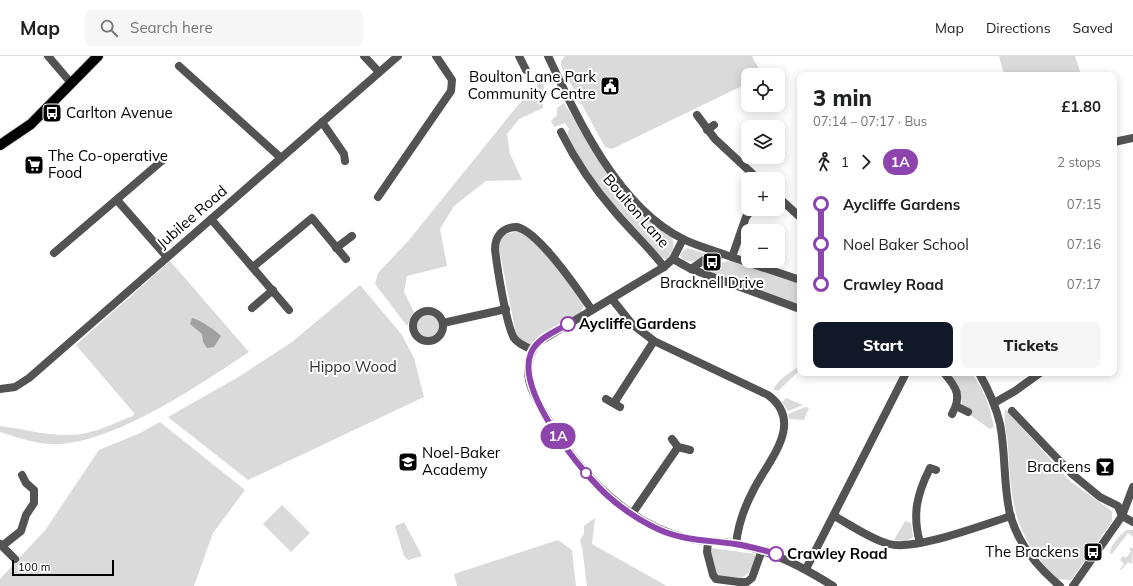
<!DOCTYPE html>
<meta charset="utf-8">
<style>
:root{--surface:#fff;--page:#f6f6f6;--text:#202124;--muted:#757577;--line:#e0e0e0;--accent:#111827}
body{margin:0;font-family:Mulish,sans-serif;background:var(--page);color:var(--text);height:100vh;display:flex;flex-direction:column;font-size:15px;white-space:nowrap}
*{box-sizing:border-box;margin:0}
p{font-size:13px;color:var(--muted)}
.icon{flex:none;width:22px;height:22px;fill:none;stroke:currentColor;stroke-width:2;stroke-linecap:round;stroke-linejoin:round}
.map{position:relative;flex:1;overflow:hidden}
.details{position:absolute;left:797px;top:16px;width:320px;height:304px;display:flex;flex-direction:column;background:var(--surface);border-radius:8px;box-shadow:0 2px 10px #0003}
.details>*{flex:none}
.badge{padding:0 8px;border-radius:13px;font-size:14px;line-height:26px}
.buttons{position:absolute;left:741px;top:12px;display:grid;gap:8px}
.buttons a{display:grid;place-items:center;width:44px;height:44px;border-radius:8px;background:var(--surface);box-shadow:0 2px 10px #0003;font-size:20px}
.scale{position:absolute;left:12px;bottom:10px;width:102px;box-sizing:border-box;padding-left:4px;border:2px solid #000;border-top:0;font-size:11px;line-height:14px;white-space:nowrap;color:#000;-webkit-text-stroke:3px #fff;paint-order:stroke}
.map>.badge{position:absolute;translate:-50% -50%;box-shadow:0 0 0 2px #fff}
.legs{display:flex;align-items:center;gap:6px;height:44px;padding:0 16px;font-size:13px}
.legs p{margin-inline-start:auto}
.headline{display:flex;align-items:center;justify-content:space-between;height:68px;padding:0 16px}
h1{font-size:22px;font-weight:800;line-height:30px}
.primary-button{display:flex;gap:8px;margin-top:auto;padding:8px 16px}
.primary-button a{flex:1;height:46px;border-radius:8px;background:var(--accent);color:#fff;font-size:16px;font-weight:800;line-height:46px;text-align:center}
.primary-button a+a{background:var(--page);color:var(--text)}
ul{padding:0 16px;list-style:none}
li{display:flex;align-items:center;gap:14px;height:40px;font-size:15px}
li i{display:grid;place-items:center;width:6px;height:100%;margin:0 5px;background:currentColor}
li i::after{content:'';width:10px;height:10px;margin:-5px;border:3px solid;border-radius:50%;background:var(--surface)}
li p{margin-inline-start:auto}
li:first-child i{background:linear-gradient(#0000 50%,currentColor 0)}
li:last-child i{background:linear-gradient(currentColor 50%,#0000 0)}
header{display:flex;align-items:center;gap:24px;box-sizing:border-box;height:56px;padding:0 20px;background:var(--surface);border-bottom:1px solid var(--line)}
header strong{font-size:19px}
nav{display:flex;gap:22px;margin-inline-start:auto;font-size:14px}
.search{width:280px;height:36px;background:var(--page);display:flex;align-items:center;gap:10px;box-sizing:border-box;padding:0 14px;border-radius:8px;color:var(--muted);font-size:15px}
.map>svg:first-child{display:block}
.green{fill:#dadada}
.water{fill:#a1a1a1}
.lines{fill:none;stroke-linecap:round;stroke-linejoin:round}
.major-casing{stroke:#dbdbdb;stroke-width:12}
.minor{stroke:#535353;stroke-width:8}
.major{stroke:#000;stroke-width:10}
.line-1-casing{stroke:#fff;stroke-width:9}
.line-1{stroke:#8e44ad;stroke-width:6}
.stop-1-dot{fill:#fff;stroke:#8e44ad;stroke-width:2}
.labels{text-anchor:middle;stroke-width:4;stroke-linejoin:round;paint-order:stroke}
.poi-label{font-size:15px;fill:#000;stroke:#fff;text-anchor:end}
.street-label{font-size:15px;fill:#000;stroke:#fff}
.stop-label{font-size:15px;font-weight:bold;fill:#000;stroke:#fff;text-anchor:start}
.park-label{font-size:15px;fill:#313131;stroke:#fff}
</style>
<header>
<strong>Map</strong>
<div class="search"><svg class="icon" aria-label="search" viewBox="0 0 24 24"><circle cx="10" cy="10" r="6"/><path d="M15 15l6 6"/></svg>Search here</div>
<nav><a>Map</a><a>Directions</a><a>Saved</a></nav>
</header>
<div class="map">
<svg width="1133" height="530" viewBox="0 0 1133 530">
<rect width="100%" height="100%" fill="#fff"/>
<g class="green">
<polygon points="565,0 752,0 762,19 748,19 748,27 612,93 605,91 561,10 561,5"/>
<polygon points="999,0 1075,0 1081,19 1004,19"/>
<polygon points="544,23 543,52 519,63 507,78 510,98 522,124 486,125 454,150 440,173 447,210 407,220 404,236 414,256 407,270 375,228 378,217 409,184 518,49"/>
<path d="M564 47 607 116 671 181C676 188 673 197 667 203H664L656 196C622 160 590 124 567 79L569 73 565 67 554 71 551 65 557 59V52Z"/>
<path d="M518 175C540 185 567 225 582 245L584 250 581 256 531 288C524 288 519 283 516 278L499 192 500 184 503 179Z"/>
<path d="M687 192 707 198C700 204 685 211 680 199Z"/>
<path d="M170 205 249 296C199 329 122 382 62 388 42 390 19 382 0 376V370C24 373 46 380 71 379 92 379 114 367 133 360L134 357 76 289Z"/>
<polygon points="729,205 800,228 800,250 703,214 706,210"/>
<polygon points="360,229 402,279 414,302 424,341 248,424 168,361 240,320 292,286"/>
<circle cx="428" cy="270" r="12"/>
<polygon points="800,309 800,314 778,335 773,333 780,324"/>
<path d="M950 317H971C984 333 990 351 994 371L990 373 970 359 962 349 961 338Z"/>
<polygon points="786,342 803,349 788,355 782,346"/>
<polygon points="805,351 809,352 804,364 789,363 788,358"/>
<path d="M1005 353 1071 426 1112 455V465L1108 471 1071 524 1057 523C1014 479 1011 449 1008 390 1007 378 1003 365 1005 353Z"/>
<polygon points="160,366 245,434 213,477 194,530 0,530 0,523 46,473 99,394 140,377"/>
<polygon points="282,449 310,477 291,496 263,468"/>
<polygon points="595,462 592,488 667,530 587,530 582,491 580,485 584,477 584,470"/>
<polygon points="905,465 911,467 913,481 906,485 894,484"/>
<polygon points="404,466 422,500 408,504 404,500 395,470"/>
<path d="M1127 474H1133V481L1128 477 1112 498 1110 497C1110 490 1121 477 1127 474Z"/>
<polygon points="558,484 572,494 576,530 457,530 454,518"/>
<polygon points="1131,491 1133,493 1132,508 1128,506 1121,514 1120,513 1124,508 1120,504 1123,500 1126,502 1131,495 1129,493"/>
<path d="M712 492 755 498C756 503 755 507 752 511 743 527 736 522 720 520L717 519 710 497Z"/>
</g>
<path class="water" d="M192 262C198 263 217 275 221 280L214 291 207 292 203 286 202 278 190 268Z"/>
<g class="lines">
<defs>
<polyline id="major" points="0,89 31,68 98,0"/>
</defs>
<use href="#major" class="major-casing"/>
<g class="minor">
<polyline points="48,0 71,27"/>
<polyline points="364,0 379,16"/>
<polyline points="519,0 526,14"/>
<path d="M548 0C577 62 618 151 683 183 695 189 709 193 723 198 748 207 774 215 800 224"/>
<polyline points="179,10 281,102"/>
<polyline points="697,59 715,83 758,123"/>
<polyline points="322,66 344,98 345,105"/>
<polyline points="707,74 714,69"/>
<path d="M561 76C575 104 594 132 615 156 631 175 649 191 664 211"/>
<polyline points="1114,86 1133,82"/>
<polyline points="378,141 451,35 452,24 436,0"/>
<polyline points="778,141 800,161"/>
<polyline points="117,144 167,201"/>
<polyline points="211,163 289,254"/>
<path d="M683 183 673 203 664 211 537 287C519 315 531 335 546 360 578 414 622 466 686 482 702 487 720 484 737 488 774 496 801 510 833 530"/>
<polyline points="336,192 352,180"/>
<polyline points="54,197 164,103"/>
<polyline points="732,201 746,161 752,153"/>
<polyline points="673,203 691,213 800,253"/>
<polyline points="253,211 312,162 346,203"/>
<polyline points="691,213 704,204 723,198"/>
<path d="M612 243 632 268 654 285 768 339C806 367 767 406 753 435 745 450 738 470 736 488"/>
<polyline points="252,252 273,234"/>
<circle cx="428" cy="270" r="15"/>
<polyline points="443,267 506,253"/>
<path d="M533 294C526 291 518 288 514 282 506 268 497 211 495 193 495 180 503 171 517 171 539 176 579 235 592 254"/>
<path d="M944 317C957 332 962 340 952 358"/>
<path d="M979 317C988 333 996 350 1000 368 1006 398 1003 429 1010 458 1018 488 1037 511 1060 530"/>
<polyline points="0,333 15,331 29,322 398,0"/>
<polyline points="606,343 620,351"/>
<polyline points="614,347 654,285"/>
<polyline points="994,347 1015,335 1040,317"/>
<polyline points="956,350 968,356"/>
<polyline points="1012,355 1072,418 1100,441 1118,450 1122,460 1133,466"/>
<polyline points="672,383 678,391 690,394"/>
<polyline points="632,458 678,391"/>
<path d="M834 460C851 469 870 483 889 488 915 495 982 469 1011 460"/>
<polyline points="708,486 707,496 713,519 716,523 739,526 747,526 752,522 762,494"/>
<path d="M920 487C912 458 917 438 930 412L936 414"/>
<polyline points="0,488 15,503"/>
<polyline points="2,490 21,475 26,459 34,447 34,434 26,427 22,419"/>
<polyline points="806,513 906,317"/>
<polyline points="1073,530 1122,460 1133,431"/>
</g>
<use href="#major" class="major"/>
</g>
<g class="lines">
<defs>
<path id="line-1" d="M568 268C555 276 537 282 531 297 515 335 582 417 609 441 624 454 642 466 660 474 685 485 709 484 735 488 748 490 763 494 776 498"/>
</defs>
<use href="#line-1" class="line-1-casing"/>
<use href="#line-1" class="line-1"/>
</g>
<defs>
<symbol id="civic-square" viewBox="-11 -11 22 22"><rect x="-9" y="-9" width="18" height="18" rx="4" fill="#000" stroke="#fff"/><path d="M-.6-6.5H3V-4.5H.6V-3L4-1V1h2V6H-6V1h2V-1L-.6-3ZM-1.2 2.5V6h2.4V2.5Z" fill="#fff"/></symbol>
<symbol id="bus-square" viewBox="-11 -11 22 22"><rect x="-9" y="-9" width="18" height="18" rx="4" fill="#000" stroke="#fff"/><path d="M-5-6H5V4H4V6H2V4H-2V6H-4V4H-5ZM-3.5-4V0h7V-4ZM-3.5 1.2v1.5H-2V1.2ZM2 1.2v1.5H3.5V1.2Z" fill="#fff"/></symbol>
<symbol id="supermarket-square" viewBox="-11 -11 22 22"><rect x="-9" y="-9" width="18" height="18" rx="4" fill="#000" stroke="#fff"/><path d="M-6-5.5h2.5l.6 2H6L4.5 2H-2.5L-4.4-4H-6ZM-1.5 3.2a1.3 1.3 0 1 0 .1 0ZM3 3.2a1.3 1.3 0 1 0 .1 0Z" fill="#fff"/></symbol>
<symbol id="school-square" viewBox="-11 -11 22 22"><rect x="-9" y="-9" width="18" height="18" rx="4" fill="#000" stroke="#fff"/><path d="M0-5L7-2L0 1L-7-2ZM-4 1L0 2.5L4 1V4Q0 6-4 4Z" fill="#fff"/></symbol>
<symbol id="bar-square" viewBox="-11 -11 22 22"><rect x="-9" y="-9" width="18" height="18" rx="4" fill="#000" stroke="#fff"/><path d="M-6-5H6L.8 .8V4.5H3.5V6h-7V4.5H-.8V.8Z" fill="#fff"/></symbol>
</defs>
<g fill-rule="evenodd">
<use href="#civic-square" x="599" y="19" width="22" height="22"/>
<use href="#bus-square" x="41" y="46" width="22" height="22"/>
<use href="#supermarket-square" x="23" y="98" width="22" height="22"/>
<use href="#bus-square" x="701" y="195" width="22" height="22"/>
<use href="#school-square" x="397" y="395" width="22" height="22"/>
<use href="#bar-square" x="1094" y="400" width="22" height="22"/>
<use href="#bus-square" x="1082" y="485" width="22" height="22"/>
</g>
<g class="stop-1-dot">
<circle cx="568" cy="268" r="7"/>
<circle cx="586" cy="417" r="5"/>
<circle cx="776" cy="498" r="7"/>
</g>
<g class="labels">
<g class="poi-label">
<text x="596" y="26">Boulton Lane Park<tspan x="596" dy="17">Community Centre</tspan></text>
<text x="66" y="62" text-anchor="start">Carlton Avenue</text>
<text x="48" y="105" text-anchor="start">The Co-operative<tspan x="48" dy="17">Food</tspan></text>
<text x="712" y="232" text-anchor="middle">Bracknell Drive</text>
<text x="422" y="402" text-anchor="start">Noel-Baker<tspan x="422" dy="17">Academy</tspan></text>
<text x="1091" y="416">Brackens</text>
<text x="1079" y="501">The Brackens</text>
</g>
<g class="street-label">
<text transform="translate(636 155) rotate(49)" y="5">Boulton Lane</text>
<text transform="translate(192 161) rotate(-41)" y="5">Jubilee Road</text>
</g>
<g class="stop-label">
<text x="579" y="273">Aycliffe Gardens</text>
<text x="787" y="503">Crawley Road</text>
</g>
<g class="park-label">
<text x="353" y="316">Hippo Wood</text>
</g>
</g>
</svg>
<div class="buttons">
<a><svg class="icon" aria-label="locate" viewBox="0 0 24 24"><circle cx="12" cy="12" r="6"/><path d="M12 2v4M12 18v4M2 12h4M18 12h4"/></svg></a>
<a><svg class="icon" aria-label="layers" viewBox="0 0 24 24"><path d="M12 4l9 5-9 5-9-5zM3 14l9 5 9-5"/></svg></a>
<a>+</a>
<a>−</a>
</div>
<div class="scale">100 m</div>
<b class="badge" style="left:558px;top:380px;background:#8e44ad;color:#fff">1A</b>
<section class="details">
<div class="headline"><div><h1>3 min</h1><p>07:14 – 07:17 · Bus</p></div><b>£1.80</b></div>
<div class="legs"><svg class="icon" aria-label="walk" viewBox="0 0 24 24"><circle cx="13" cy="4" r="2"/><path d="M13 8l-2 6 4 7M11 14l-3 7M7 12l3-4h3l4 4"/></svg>1<svg class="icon" aria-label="forward" viewBox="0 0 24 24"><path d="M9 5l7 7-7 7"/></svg><b class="badge" style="background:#8e44ad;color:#fff">1A</b><p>2 stops</p></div>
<ul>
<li><i style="color:#8e44ad"></i><b>Aycliffe Gardens</b><p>07:15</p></li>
<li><i style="color:#8e44ad"></i><span>Noel Baker School</span><p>07:16</p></li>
<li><i style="color:#8e44ad"></i><b>Crawley Road</b><p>07:17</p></li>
</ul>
<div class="primary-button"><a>Start</a><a>Tickets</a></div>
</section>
</div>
